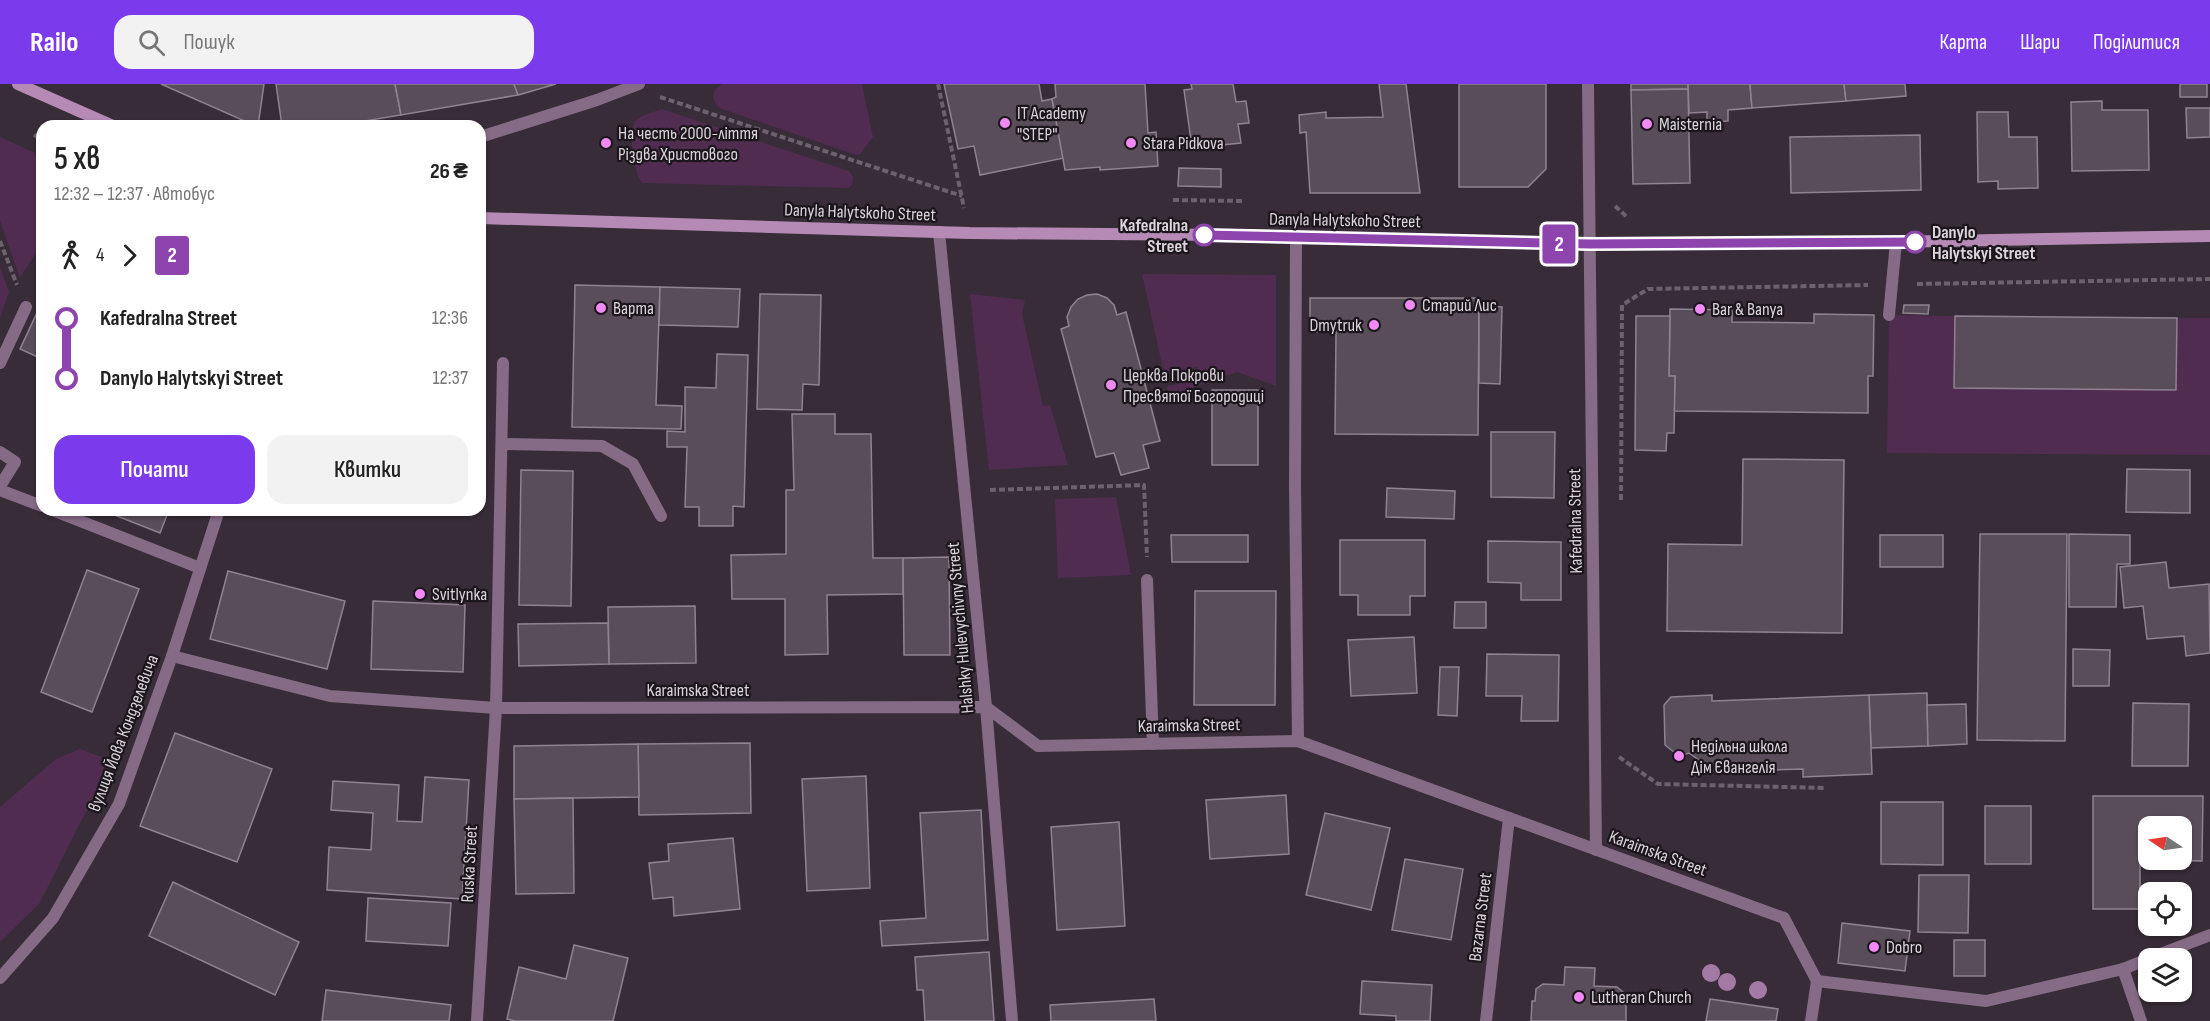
<!DOCTYPE html>
<html lang="uk">
<meta charset="utf-8">
<style>
:root{--surface:#fff;--page:#f2f2f2;--text:#222;--muted:#767676;--accent:#7c3aed}
body{margin:0;font-family:"Sofia Sans Condensed",sans-serif;background:var(--page);color:var(--text);height:100vh;display:flex;flex-direction:column;font-size:22px;white-space:nowrap}
*{box-sizing:border-box;margin:0}
p{font-size:20px;color:var(--muted)}
.icon{flex:none;width:33px;height:33px;fill:none;stroke:currentColor;stroke-width:2;stroke-linecap:round;stroke-linejoin:round}
.map{position:relative;flex:1;overflow:hidden}
.side{position:absolute;left:36px;top:36px;width:450px;height:396px;display:flex;flex-direction:column;background:var(--surface);border-radius:18px;box-shadow:0 2px 4px #0004}
.side>*{flex:none}
.badge{padding:0 12px;border-radius:4px;font-size:21px;line-height:39px}
.needle{width:39px;rotate:283deg}
.controls{position:absolute;left:2138px;top:732px;display:grid;gap:12px}
.controls a{display:grid;place-items:center;width:54px;height:54px;border-radius:12px;background:var(--surface);box-shadow:0 2px 4px #0004;font-size:30px}
.map>.badge{position:absolute;translate:-50% -50%;box-shadow:0 0 0 3px #fff}
.legs{display:flex;align-items:center;gap:9px;height:66px;padding:0 18px;font-size:20px}
.legs p{margin-inline-start:auto}
.overview{display:flex;align-items:center;justify-content:space-between;height:102px;padding:0 18px}
h1{font-size:33px;font-weight:600;line-height:45px}
.cta{display:flex;gap:12px;margin-top:auto;padding:12px 18px}
.cta a{flex:1;height:69px;border-radius:18px;background:var(--accent);color:#fff;font-size:24px;font-weight:600;line-height:69px;text-align:center}
.cta a+a{background:var(--page);color:var(--text)}
ul{padding:0 18px;list-style:none}
li{display:flex;align-items:center;gap:21px;height:60px;font-size:22px}
li i{display:grid;place-items:center;width:9px;height:100%;margin:0 8px;background:currentColor}
li i::after{content:'';width:15px;height:15px;margin:-8px;border:4px solid;border-radius:50%;background:var(--surface)}
li p{margin-inline-start:auto}
li:first-child i{background:linear-gradient(#0000 50%,currentColor 0)}
li:last-child i{background:linear-gradient(currentColor 50%,#0000 0)}
header{display:flex;align-items:center;gap:36px;box-sizing:border-box;height:84px;padding:0 30px;background:var(--accent);color:#fff}
header strong{font-size:28px}
nav{display:flex;gap:33px;margin-inline-start:auto;font-size:21px}
.search{width:420px;height:54px;background:var(--page);display:flex;align-items:center;gap:15px;box-sizing:border-box;padding:0 21px;border-radius:18px;color:var(--muted);font-size:22px}
.map>svg:first-child{display:block}
.green{fill:#502c51}
.building{fill:#5a4d5a;stroke:#908290;stroke-width:1.5;fill-rule:evenodd}
.lines{fill:none;stroke-linecap:round;stroke-linejoin:round}
.path{stroke:#6b626b;stroke-width:4;stroke-dasharray:6 3;stroke-linecap:butt}
.service{stroke:#856b85;stroke-width:12}
.pedestrian{stroke:#856b85;stroke-width:12}
.minor{stroke:#856b85;stroke-width:12}
.secondary{stroke:#b58bb5;stroke-width:12}
.tree{fill:#a37aa4}
.line-1-casing{stroke:#fff;stroke-width:14}
.line-1{stroke:#8e44ad;stroke-width:9}
.poi-dot{fill:#f18af4;stroke:#1b161b;stroke-width:2}
.stop-1-dot{fill:#fff;stroke:#8e44ad;stroke-width:3}
.labels{text-anchor:middle;stroke-width:4.5;stroke-linejoin:round;paint-order:stroke}
.poi-label{font-size:18px;fill:#dbd4db;stroke:#1b161b;text-anchor:start}
.street-label{font-size:18px;fill:#dbd4db;stroke:#1b161b}
.stop-label{font-size:18px;font-weight:bold;fill:#dbd4db;stroke:#1b161b;text-anchor:end}
</style>
<header>
<strong>Railo</strong>
<div class="search"><svg class="icon" aria-label="search" viewBox="0 0 24 24"><circle cx="10" cy="10" r="6"/><path d="M15 15l6 6"/></svg>Пошук</div>
<nav><a>Карта</a><a>Шари</a><a>Поділитися</a></nav>
</header>
<div class="map">
<svg width="2210" height="937" viewBox="0 0 2210 937">
<rect width="100%" height="100%" fill="#372c37"/>
<g class="green">
<path d="M722 0H862L873 53 860 70 856 71 722 25C713 20 712 14 715 5Z"/>
<path d="M662 25 849 87 853 93 852 101 848 104 642 99C634 90 628 48 635 37 640 31 654 28 662 25Z"/>
<polygon points="0,53 42,72 42,159 20,194 0,137"/>
<polygon points="0,183 9,208 0,234"/>
<polygon points="1142,190 1276,191 1276,302 1237,288 1194,303 1183,313 1170,317 1167,302 1199,296 1197,283 1164,290"/>
<polygon points="970,210 1025,216 1022,230 1043,322 1050,321 1068,381 989,386"/>
<polygon points="1889,231 1955,232 1954,303 2176,305 2177,234 2210,234 2210,371 1887,369"/>
<polygon points="1116,413 1131,491 1058,494 1055,415"/>
<polygon points="80,665 107,675 95,710 39,820 0,858 0,723 56,675"/>
</g>
<g class="building">
<polygon points="161,0 264,0 258,42 256,42"/>
<polygon points="276,0 395,0 401,31 335,42 282,42"/>
<polygon points="395,0 514,0 518,11 401,31"/>
<polygon points="514,0 556,0 518,11"/>
<polygon points="944,0 1039,0 1042,17 1052,15 1064,74 980,91 974,62 958,65"/>
<polygon points="1055,0 1145,0 1148,49 1156,48 1158,82 1100,86 1100,83 1065,86 1052,15 1056,13"/>
<polygon points="1191,0 1233,0 1236,18 1246,17 1249,39 1238,40 1241,59 1192,64 1184,6 1192,5"/>
<polygon points="1379,0 1406,0 1420,109 1310,109 1306,48 1300,49 1299,31 1326,28 1326,34 1383,33"/>
<polygon points="1459,0 1546,0 1546,85 1528,103 1459,103"/>
<polygon points="1631,0 1688,0 1688,5 1631,6"/>
<polygon points="1688,0 1750,0 1752,24 1728,26 1728,37 1707,38 1707,28 1689,29"/>
<polygon points="1750,0 1844,0 1846,17 1752,24"/>
<polygon points="1844,0 1905,0 1906,12 1846,17"/>
<rect x="2180" y="0" width="27" height="13"/>
<polygon points="1688,5 1690,99 1633,100 1631,6"/>
<polygon points="2102,17 2102,26 2148,26 2149,86 2072,87 2071,18"/>
<polygon points="2186,24 2210,24 2210,53 2187,54"/>
<polygon points="1977,28 2008,28 2009,53 2037,53 2038,104 1998,105 1998,97 1978,98"/>
<polygon points="1920,51 1921,106 1791,109 1790,53"/>
<polygon points="1179,84 1221,85 1221,103 1178,102"/>
<polygon points="575,201 660,203 656,321 682,322 681,345 572,343"/>
<polygon points="660,203 740,205 738,243 659,241"/>
<polygon points="760,210 821,211 819,301 803,300 802,326 757,325"/>
<polygon points="1097,210 1107,214 1114,221 1117,231 1126,228 1160,357 1143,361 1149,384 1121,391 1114,369 1096,373 1061,245 1069,242 1067,233 1071,223 1078,215 1087,211"/>
<polygon points="1310,214 1479,214 1478,351 1335,350 1336,248 1310,248"/>
<polygon points="42,218 42,275 20,265"/>
<polygon points="1904,221 1929,221 1928,230 1903,229"/>
<polygon points="1479,222 1502,223 1500,300 1479,299"/>
<polygon points="1670,225 1732,226 1732,238 1814,239 1814,230 1874,231 1873,292 1868,292 1868,329 1674,327 1675,292 1669,292"/>
<polygon points="1636,232 1670,232 1669,292 1675,292 1674,349 1667,349 1666,367 1635,366"/>
<polygon points="1955,232 2177,234 2176,306 1954,304"/>
<polygon points="717,270 748,271 744,423 733,422 733,442 699,442 699,423 685,423 687,363 667,363 667,347 685,348 685,303 716,304"/>
<rect x="1212" y="306" width="46" height="75"/>
<polygon points="792,330 835,330 835,350 871,350 873,474 903,474 903,510 827,511 828,570 785,571 785,515 732,515 731,471 786,470 786,406 794,406"/>
<polygon points="1491,348 1555,348 1554,414 1491,413"/>
<polygon points="1743,375 1844,376 1842,549 1667,547 1668,460 1742,461"/>
<polygon points="2127,385 2190,386 2190,429 2126,428"/>
<polygon points="521,386 573,387 571,522 519,521"/>
<polygon points="1387,404 1455,407 1454,435 1386,433"/>
<polygon points="102,426 169,426 160,449"/>
<polygon points="1980,450 2067,450 2065,657 1977,656"/>
<polygon points="2069,450 2130,451 2130,480 2117,480 2116,523 2069,523"/>
<polygon points="1171,451 1248,451 1248,478 1172,478"/>
<rect x="1880" y="451" width="63" height="32"/>
<polygon points="1340,456 1425,456 1425,512 1410,512 1410,531 1358,531 1358,511 1340,511"/>
<polygon points="1488,457 1561,458 1561,516 1521,516 1521,499 1488,498"/>
<polygon points="949,473 950,571 904,571 903,474"/>
<polygon points="2166,478 2169,504 2209,500 2210,569 2186,572 2184,552 2147,555 2143,522 2124,524 2120,483"/>
<polygon points="87,486 139,505 92,628 41,608"/>
<polygon points="228,487 345,517 327,585 210,555"/>
<polygon points="1195,507 1276,507 1275,621 1194,621"/>
<polygon points="373,517 465,521 463,588 371,585"/>
<polygon points="1455,518 1486,518 1486,544 1454,544"/>
<polygon points="695,522 696,579 609,580 608,523"/>
<polygon points="608,539 609,580 519,582 518,540"/>
<polygon points="1414,553 1417,609 1351,612 1348,556"/>
<polygon points="2073,565 2110,566 2109,602 2073,602"/>
<polygon points="1487,570 1559,571 1558,637 1521,637 1522,612 1486,612"/>
<polygon points="1440,583 1459,583 1457,632 1438,631"/>
<polygon points="1927,609 1928,662 1871,664 1869,611"/>
<polygon points="1712,611 1712,617 1869,611 1872,690 1803,693 1803,685 1715,688 1689,669 1679,672 1665,661 1664,621 1671,613"/>
<polygon points="2133,619 2189,620 2188,682 2132,682"/>
<polygon points="1966,620 1967,660 1928,662 1927,621"/>
<polygon points="175,649 272,685 237,778 140,742"/>
<polygon points="750,659 751,729 639,731 638,660"/>
<polygon points="638,660 639,713 514,715 514,662"/>
<polygon points="866,692 870,804 807,807 802,695"/>
<polygon points="425,693 469,696 462,815 327,806 329,763 371,766 373,729 331,726 333,697 399,701 397,737 422,738"/>
<polygon points="1286,711 1289,770 1210,775 1206,716"/>
<path d="M2093 712H2203L2202 777 2140 776V825H2093ZM2148 742H2181V776H2148Z"/>
<polygon points="573,714 574,809 516,810 514,715"/>
<polygon points="1881,718 1943,718 1943,781 1881,780"/>
<rect x="1985" y="722" width="46" height="58"/>
<polygon points="981,726 988,856 882,862 880,837 926,834 920,729"/>
<polygon points="1325,729 1390,744 1371,826 1306,811"/>
<polygon points="1119,738 1125,842 1057,846 1051,743"/>
<polygon points="733,754 740,825 674,832 673,813 653,815 649,779 669,777 668,760"/>
<polygon points="1405,775 1463,785 1451,856 1392,846"/>
<polygon points="1919,791 1969,791 1968,849 1918,848"/>
<polygon points="173,798 299,858 275,911 149,852"/>
<polygon points="368,814 451,819 448,862 366,857"/>
<polygon points="1842,839 1910,847 1905,887 1838,879"/>
<rect x="1954" y="856" width="31" height="36"/>
<polygon points="574,861 628,874 613,937 515,937 507,935 519,883 566,895"/>
<polygon points="989,868 994,937 925,937 923,906 917,906 915,873"/>
<polygon points="1565,883 1595,884 1594,902 1617,903 1623,908 1623,920 1626,920 1626,937 1531,937 1532,917 1535,917 1536,905 1543,900 1564,901"/>
<polygon points="1362,897 1432,901 1430,937 1396,937 1396,932 1360,930"/>
<polygon points="326,906 451,921 449,937 322,937"/>
<polygon points="1154,915 1156,937 1051,937 1050,921"/>
<polygon points="1710,915 1778,925 1776,937 1706,937"/>
</g>
<g class="lines">
<g class="path">
<polyline points="938,0 964,124"/>
<polyline points="660,13 962,112"/>
<polyline points="34,51 42,55"/>
<polyline points="1173,116 1244,117"/>
<polyline points="1615,122 1627,133"/>
<polyline points="0,157 17,201"/>
<polyline points="1917,200 2210,195"/>
<polyline points="990,406 1144,401 1147,473"/>
<polyline points="1621,416 1622,221 1648,205 1868,201"/>
<polyline points="1619,673 1658,700 1826,704"/>
</g>
<g class="service">
<polyline points="1296,153 1295,402 1298,657"/>
<polyline points="0,279 26,223"/>
<polyline points="502,360 602,362 633,380 661,432"/>
<polyline points="0,368 15,378 0,402"/>
<polyline points="0,406 42,422"/>
<polyline points="52,426 200,484"/>
<polyline points="1147,496 1153,660"/>
<polyline points="496,624 503,279"/>
</g>
<polyline class="pedestrian" points="480,53 597,16 639,0"/>
<g class="minor">
<polyline points="1588,0 1596,766"/>
<polyline points="939,148 986,623 1012,937"/>
<polyline points="1889,231 1896,158"/>
<polyline points="172,572 330,612 496,624 986,623 1038,662 1298,657 1784,834 1817,897"/>
<polyline points="2150,874 2210,851"/>
<polyline points="2123,885 2141,937"/>
<polyline points="0,894 53,834 119,720 172,572 219,426"/>
<polyline points="1817,897 1986,917 2123,885 2148,875"/>
<polyline points="477,937 496,624"/>
<polyline points="1486,937 1509,734"/>
<polyline points="1811,937 1817,897"/>
</g>
<g class="secondary">
<polyline points="18,0 113,42"/>
<polyline points="480,134 969,149 1227,151 1590,160 1890,158 2210,152"/>
</g>
</g>
<g class="tree">
<circle cx="1711" cy="889" r="9"/>
<circle cx="1727" cy="898" r="9"/>
<circle cx="1758" cy="906" r="9"/>
</g>
<g class="lines">
<defs>
<polyline id="line-1" points="1204,151 1590,160 1915,158"/>
</defs>
<use href="#line-1" class="line-1-casing"/>
<use href="#line-1" class="line-1"/>
</g>
<g class="poi-dot">
<circle cx="1005" cy="39" r="6"/>
<circle cx="1647" cy="40" r="6"/>
<circle cx="606" cy="59" r="6"/>
<circle cx="1131" cy="59" r="6"/>
<circle cx="1410" cy="221" r="6"/>
<circle cx="601" cy="224" r="6"/>
<circle cx="1700" cy="225" r="6"/>
<circle cx="1374" cy="241" r="6"/>
<circle cx="1111" cy="301" r="6"/>
<circle cx="420" cy="510" r="6"/>
<circle cx="1679" cy="672" r="6"/>
<circle cx="1874" cy="863" r="6"/>
<circle cx="1579" cy="913" r="6"/>
</g>
<g class="stop-1-dot">
<circle cx="1204" cy="151" r="10"/>
<circle cx="1915" cy="158" r="10"/>
</g>
<g class="labels">
<g class="poi-label">
<text x="1017" y="35">IT Academy<tspan x="1017" dy="21">"STEP"</tspan></text>
<text x="1659" y="46">Maisternia</text>
<text x="618" y="55">На честь 2000-ліття<tspan x="618" dy="21">Різдва Христового</tspan></text>
<text x="1143" y="65">Stara Pidkova</text>
<text x="1422" y="227">Старий Лис</text>
<text x="613" y="230">Варта</text>
<text x="1712" y="231">Bar &amp; Banya</text>
<text x="1362" y="247" text-anchor="end">Dmytruk</text>
<text x="1123" y="297">Церква Покрови<tspan x="1123" dy="21">Пресвятої Богородиці</tspan></text>
<text x="432" y="516">Svitlynka</text>
<text x="1691" y="668">Недільна школа<tspan x="1691" dy="21">Дім Євангелія</tspan></text>
<text x="1886" y="869">Dobro</text>
<text x="1591" y="919">Lutheran Church</text>
</g>
<g class="street-label">
<text transform="translate(860 128) rotate(2)" y="6">Danyla Halytskoho Street</text>
<text transform="translate(1345 136) rotate(1)" y="6">Danyla Halytskoho Street</text>
<text transform="translate(1575 437) rotate(-91)" y="6">Kafedralna Street</text>
<text transform="translate(960 544) rotate(-95)" y="6">Halshky Hulevychivny Street</text>
<text x="698" y="612">Karaimska Street</text>
<text transform="translate(1189 641) rotate(-1)" y="6">Karaimska Street</text>
<text transform="translate(123 649) rotate(-69)" y="6">вулиця Йова Кондзелевича</text>
<text transform="translate(1658 769) rotate(20)" y="6">Karaimska Street</text>
<text transform="translate(469 780) rotate(-87)" y="6">Ruska Street</text>
<text transform="translate(1480 833) rotate(-83)" y="6">Bazarna Street</text>
</g>
<g class="stop-label">
<text x="1188" y="147">Kafedralna<tspan x="1188" dy="21">Street</tspan></text>
<text x="1932" y="154" text-anchor="start">Danylo<tspan x="1932" dy="21">Halytskyi Street</tspan></text>
</g>
</g>
</svg>
<div class="controls">
<a><svg class="needle" viewBox="-14 -14 28 28"><path d="M0-13l5 13h-10z" fill="#e53935"/><path d="M0 13l5-13h-10z" fill="#767676"/></svg></a>
<a><svg class="icon" aria-label="locate" viewBox="0 0 24 24"><circle cx="12" cy="12" r="6"/><path d="M12 2v4M12 18v4M2 12h4M18 12h4"/></svg></a>
<a><svg class="icon" aria-label="layers" viewBox="0 0 24 24"><path d="M12 4l9 5-9 5-9-5zM3 14l9 5 9-5"/></svg></a>
</div>
<b class="badge" style="left:1559px;top:160px;background:#8e44ad;color:#fff">2</b>
<section class="side">
<div class="overview"><div><h1>5 хв</h1><p>12:32 – 12:37 · Автобус</p></div><b>26 ₴</b></div>
<div class="legs"><svg class="icon" aria-label="walk" viewBox="0 0 24 24"><circle cx="13" cy="4" r="2"/><path d="M13 8l-2 6 4 7M11 14l-3 7M7 12l3-4h3l4 4"/></svg>4<svg class="icon" aria-label="forward" viewBox="0 0 24 24"><path d="M9 5l7 7-7 7"/></svg><b class="badge" style="background:#8e44ad;color:#fff">2</b></div>
<ul>
<li><i style="color:#8e44ad"></i><b>Kafedralna Street</b><p>12:36</p></li>
<li><i style="color:#8e44ad"></i><b>Danylo Halytskyi Street</b><p>12:37</p></li>
</ul>
<div class="cta"><a>Почати</a><a>Квитки</a></div>
</section>
</div>
